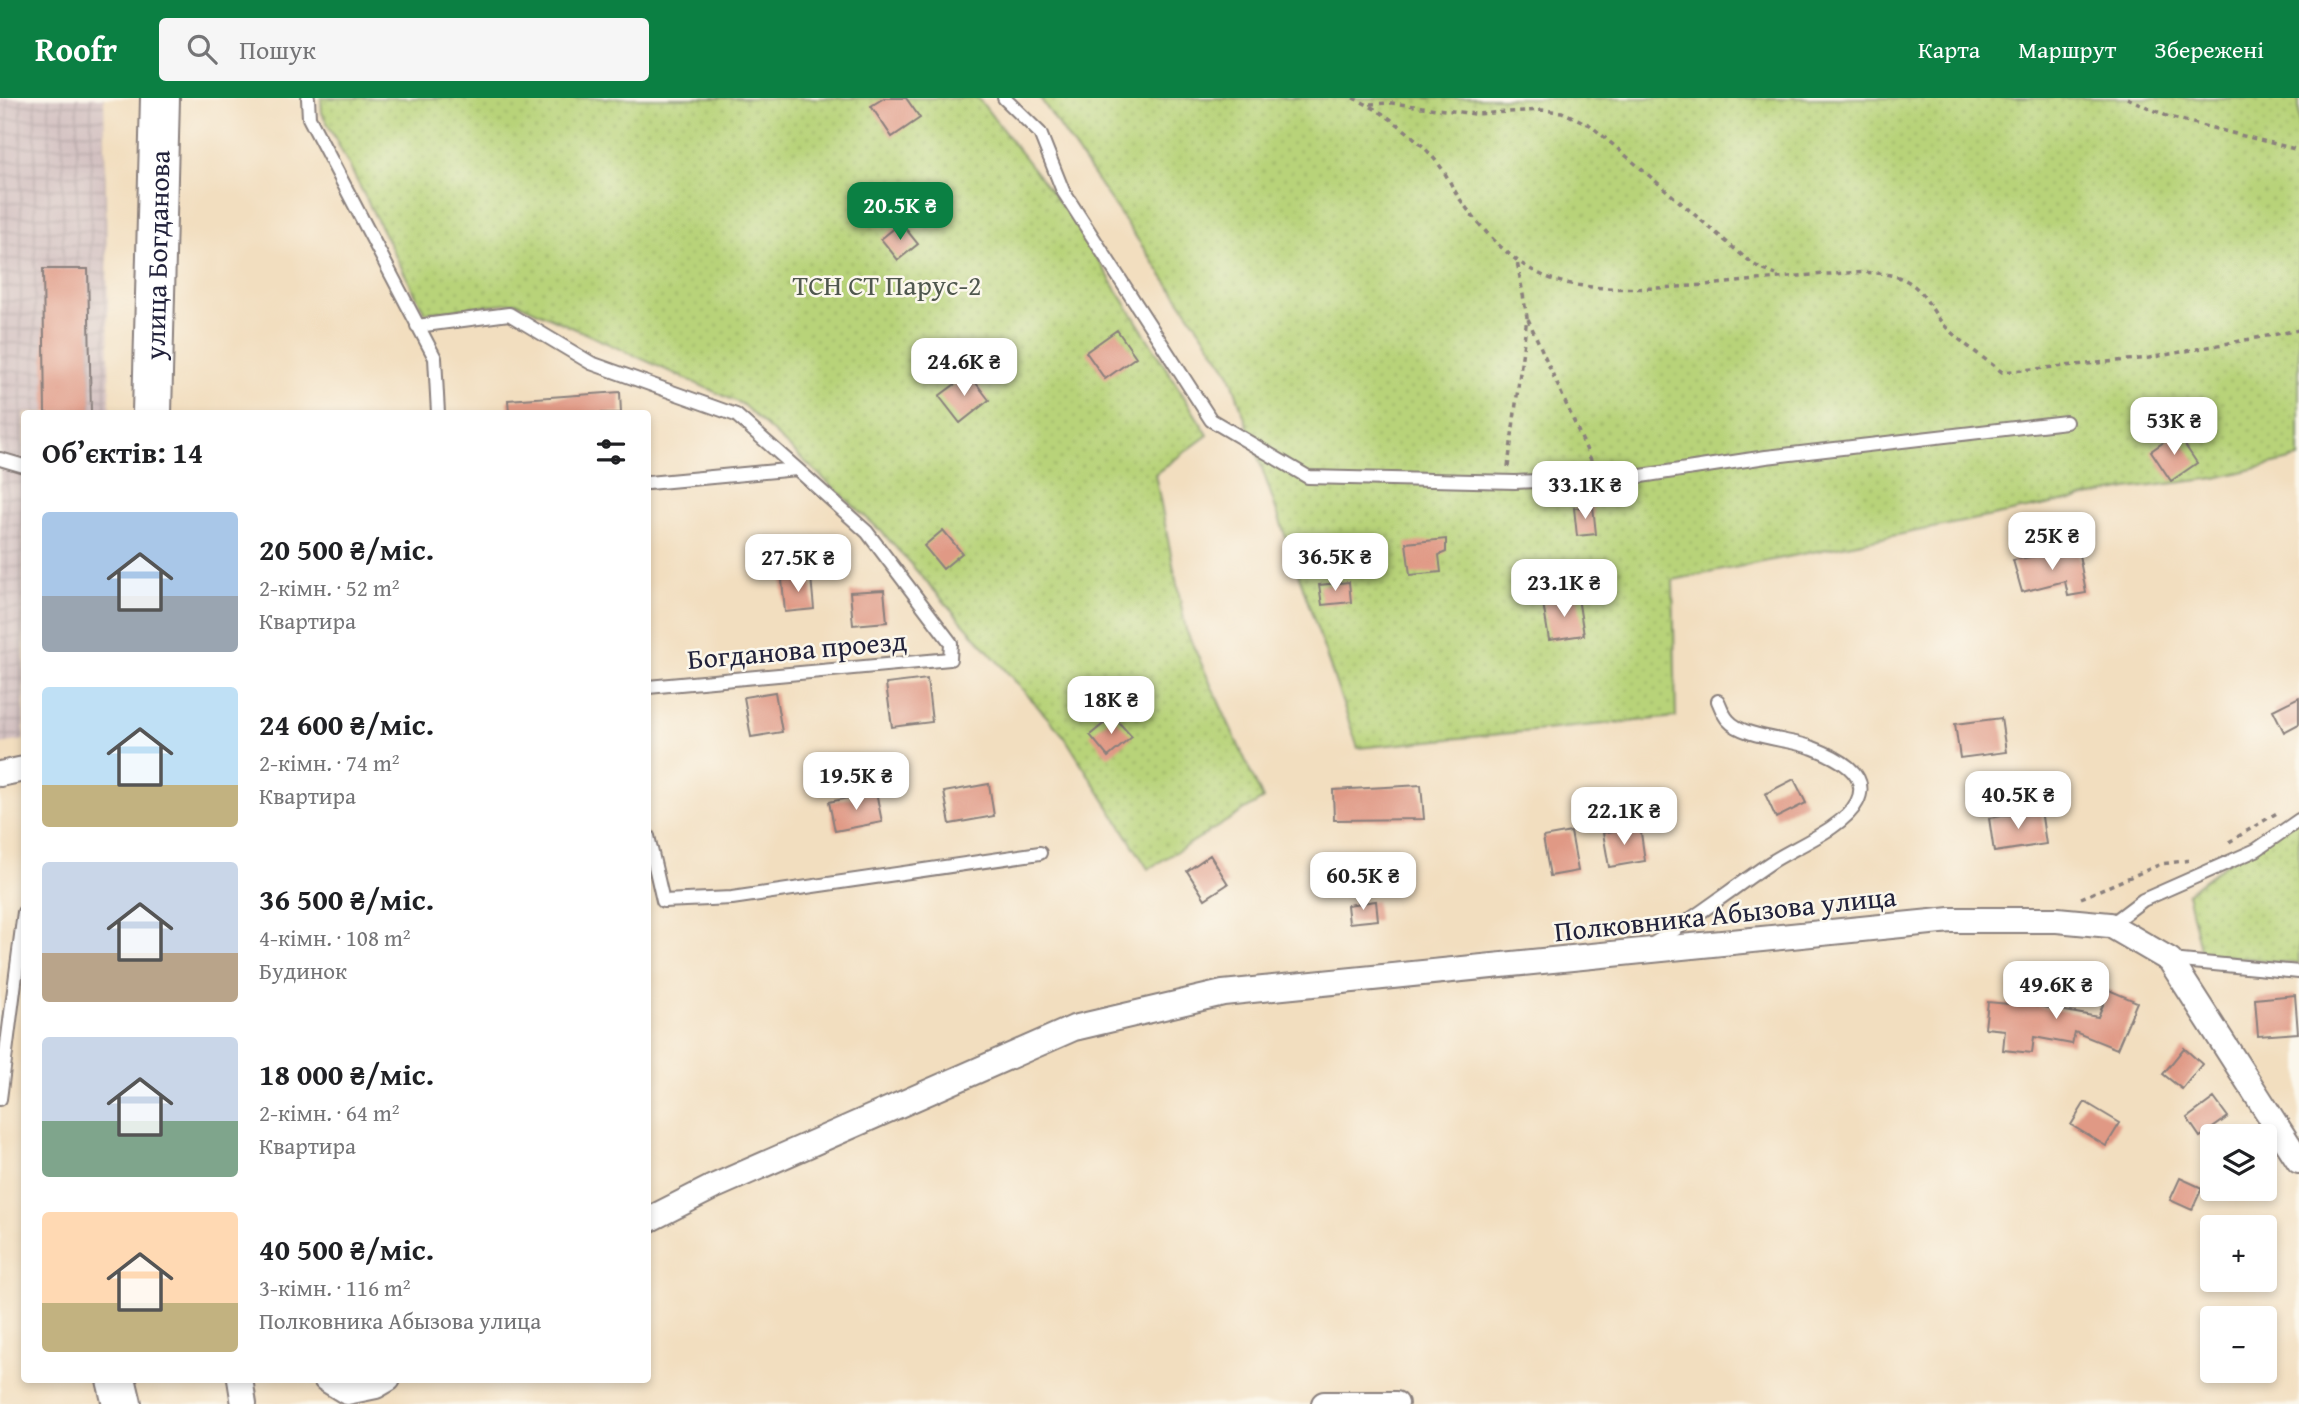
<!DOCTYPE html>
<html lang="uk">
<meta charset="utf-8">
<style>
body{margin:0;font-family:"Gentium Book Plus",serif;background:#f6f6f6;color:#202124;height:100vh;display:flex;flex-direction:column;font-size:26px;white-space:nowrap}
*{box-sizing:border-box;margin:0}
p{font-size:23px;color:#757577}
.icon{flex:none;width:38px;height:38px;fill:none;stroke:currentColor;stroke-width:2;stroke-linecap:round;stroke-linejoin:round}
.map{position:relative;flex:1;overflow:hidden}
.side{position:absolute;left:21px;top:312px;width:630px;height:973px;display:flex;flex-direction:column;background:#fff;border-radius:7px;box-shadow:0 4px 10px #0003}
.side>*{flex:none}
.buttons{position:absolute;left:2200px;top:1026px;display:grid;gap:14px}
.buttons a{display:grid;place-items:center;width:77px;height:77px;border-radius:7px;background:#fff;box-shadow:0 4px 10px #0003;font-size:35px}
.price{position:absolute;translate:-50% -60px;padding:0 16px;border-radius:14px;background:#fff;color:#222;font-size:23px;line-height:46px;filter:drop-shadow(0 2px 4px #0008)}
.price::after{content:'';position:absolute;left:50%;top:42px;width:21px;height:16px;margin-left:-10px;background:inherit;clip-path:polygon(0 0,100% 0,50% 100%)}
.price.current{background:#0b8043;color:#fff}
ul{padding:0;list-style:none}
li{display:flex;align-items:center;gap:21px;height:175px;padding:0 21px}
li span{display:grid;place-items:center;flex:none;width:196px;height:140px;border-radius:7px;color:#555}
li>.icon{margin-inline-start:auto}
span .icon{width:84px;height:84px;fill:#fffc;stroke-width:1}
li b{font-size:30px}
h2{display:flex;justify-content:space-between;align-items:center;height:84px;padding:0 21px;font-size:30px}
header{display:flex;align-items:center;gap:42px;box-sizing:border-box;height:98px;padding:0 35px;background:#0b8043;color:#fff}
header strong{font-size:33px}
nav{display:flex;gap:38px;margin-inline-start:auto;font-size:24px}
.search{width:490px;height:63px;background:#f6f6f6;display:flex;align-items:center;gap:18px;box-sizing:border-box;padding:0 24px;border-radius:7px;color:#757577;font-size:26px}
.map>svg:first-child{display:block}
.industrial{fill:url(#industrial-grid)}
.green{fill:url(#green-dots);stroke:#6d7a5a;stroke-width:2}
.building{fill:#e09985}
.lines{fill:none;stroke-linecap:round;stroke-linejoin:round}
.service-casing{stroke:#8a807d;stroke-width:16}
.minor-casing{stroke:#8a807d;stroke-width:28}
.primary-casing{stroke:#8a807d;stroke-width:42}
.path{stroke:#8a807d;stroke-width:3.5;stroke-dasharray:5 5;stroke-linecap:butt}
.service{stroke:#fff;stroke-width:12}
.minor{stroke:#fff;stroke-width:24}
.primary{stroke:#fff;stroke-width:38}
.labels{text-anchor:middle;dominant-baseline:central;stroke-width:5;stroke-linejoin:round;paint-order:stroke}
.street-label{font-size:28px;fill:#22223b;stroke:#fbf7ec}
.park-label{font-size:28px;fill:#4f574e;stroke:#fbf7ec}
</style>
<header>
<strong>Roofr</strong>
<div class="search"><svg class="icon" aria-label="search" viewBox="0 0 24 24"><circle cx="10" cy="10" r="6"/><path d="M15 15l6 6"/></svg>Пошук</div>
<nav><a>Карта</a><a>Маршрут</a><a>Збережені</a></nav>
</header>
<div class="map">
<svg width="2299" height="1306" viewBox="0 0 2299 1306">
<defs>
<pattern id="industrial-grid" width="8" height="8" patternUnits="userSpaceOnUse" patternTransform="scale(1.75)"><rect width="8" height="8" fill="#d2bfc0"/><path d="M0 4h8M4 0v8" fill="none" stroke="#b4a4a6"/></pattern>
<pattern id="green-dots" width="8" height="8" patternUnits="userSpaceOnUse" patternTransform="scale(1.75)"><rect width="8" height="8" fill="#b8d379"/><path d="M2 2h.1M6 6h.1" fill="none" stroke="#9eb56a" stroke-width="1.8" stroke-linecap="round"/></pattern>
</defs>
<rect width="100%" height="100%" fill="#fbf7ec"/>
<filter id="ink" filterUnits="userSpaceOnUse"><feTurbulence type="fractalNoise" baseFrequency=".0143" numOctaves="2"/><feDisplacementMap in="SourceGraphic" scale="14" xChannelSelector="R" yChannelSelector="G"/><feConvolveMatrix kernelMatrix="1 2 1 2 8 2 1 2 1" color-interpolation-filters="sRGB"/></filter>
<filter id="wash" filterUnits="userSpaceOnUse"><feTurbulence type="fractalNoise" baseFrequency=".00686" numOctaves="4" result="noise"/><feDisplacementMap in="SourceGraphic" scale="28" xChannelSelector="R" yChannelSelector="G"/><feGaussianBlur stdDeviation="1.57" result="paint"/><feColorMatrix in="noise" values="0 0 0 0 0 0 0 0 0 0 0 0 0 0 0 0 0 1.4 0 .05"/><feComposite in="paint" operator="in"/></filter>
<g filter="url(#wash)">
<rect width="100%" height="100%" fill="#f2debf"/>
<!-- industrial -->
<path class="industrial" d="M0,0H104L110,315H24V642L0,646Z"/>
<!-- green -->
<path class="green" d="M321,0H978L1073,122L1208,337L1155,376L1186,532L1263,701L1148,771L1064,638L882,434L742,306L516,204L425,215L322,15Z
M1040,0H2299V360L2216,380L2127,391L1673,482L1676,619L1358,650L1229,274Z
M2299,711V866L2201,855L2187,795Z"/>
<g id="blocks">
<!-- building -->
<path class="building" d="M884,0H906L920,20L892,39L871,8Z
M901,125L918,146L898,162L881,141Z
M43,171H88L91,315H45Z
M1117,232L1136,259L1105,281L1086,254Z
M969,276L989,302L960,325L939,298Z
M620,294L621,315H509L508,302Z
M2177,335L2197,365L2171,383L2151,353Z
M1593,408L1596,436L1577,438L1574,410Z
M943,432L962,455L943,471L924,448Z
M1446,441V454L1439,457L1441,474L1410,477L1406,445Z
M1326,448L1329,469L1295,473L1293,452Z
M2078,451L2086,495L2068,498L2065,483L2022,494L2013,462Z
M811,479L814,511L785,514L782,482Z
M1349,484L1351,504L1322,507L1319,487Z
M884,492L887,524L853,527L850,494Z
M1578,500L1584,537L1549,542L1543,505Z
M927,581L932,624L892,629L886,586Z
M775,594L782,634L751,639L744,599Z
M2299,599V626L2284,634L2273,612Z
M1113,618L1132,639L1108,659L1090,637Z
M2001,620L2006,654L1960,660L1955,626Z
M1794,681L1806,705L1776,720L1765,696Z
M989,686L994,718L950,726L944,694Z
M1421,687L1424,721L1334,722L1333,692Z
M876,694L882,724L835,733L829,704Z
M2041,712L2046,746L1994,754L1989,720Z
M1640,728L1645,763L1609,769L1603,735Z
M1571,734L1578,773L1550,778L1543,739Z
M1210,757L1228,786L1205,801L1187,773Z
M1376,803L1378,822L1349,825L1347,807Z
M2010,889L2039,893L2038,908L2098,919L2109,892L2137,904L2117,951L2075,934L2072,946L2034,939L2032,955L2003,952L2005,932L1985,930L1988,904L2008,906Z
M2295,897L2298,935L2258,938L2255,901Z
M2184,950L2202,966L2182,991L2163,976Z
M2214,1000L2228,1019L2200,1039L2187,1020Z
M2085,1004L2120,1025L2106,1048L2071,1027Z
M2180,1080L2202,1090L2192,1112L2170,1102Z"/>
</g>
</g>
<g filter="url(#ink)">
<use href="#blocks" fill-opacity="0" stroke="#8a807d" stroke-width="2"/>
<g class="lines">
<!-- service casing -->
<g class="service-casing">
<path id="service" d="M308,0L309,20L435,260L438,315
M1004,0L1040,35L1063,93L1211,322L1308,379L1515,384L1641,378L1766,359L2066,324
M417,228L509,216L591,265L736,317L797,371
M0,361L24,368
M648,385L797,371L867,434L951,545L950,561L648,589
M648,738L663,803L732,800L1040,755
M2110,827L2143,802L2256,752L2299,722
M1651,847C1693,822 1730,792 1770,765C1794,749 1844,730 1857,704C1872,675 1834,658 1813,650C1791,641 1743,640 1728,622C1723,617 1721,609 1718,603
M2171,862L2299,874
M0,1001L24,814"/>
</g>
<!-- minor casing -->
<g class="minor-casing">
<path id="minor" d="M0,676L24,671
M648,1122L713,1089L1074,930L1223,895L1951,822H2057L2110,827L2170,862L2299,1063
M240,1281L244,1306
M326,1281L347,1294L376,1288L388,1281
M1324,1306H1396"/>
</g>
<!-- primary casing -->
<g class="primary-casing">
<g id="primary">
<path id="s1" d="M152,315L160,0"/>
<path d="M116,1281L122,1306"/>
</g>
</g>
<!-- path -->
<path class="path" d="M1353,0C1384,13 1416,38 1437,64C1447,76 1453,92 1462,104C1483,133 1511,164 1544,178C1606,206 1757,179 1829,176C1853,175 1885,171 1907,183C1925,193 1931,213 1944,227C1961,245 1983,259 2002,274L2149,260L2299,232
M2127,0L2169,19L2299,52
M1370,6L1392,5L1475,16L1542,12L1562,14L1590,27L1743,158L1759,170L1776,177
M1528,221L1592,364
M1508,369L1527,219L1517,163
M2229,744L2280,713
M2081,800L2161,766L2191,762"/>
<!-- service -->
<use href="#service" class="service"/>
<!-- minor -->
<use href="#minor" class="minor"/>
<!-- primary -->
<use href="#primary" class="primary"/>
</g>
</g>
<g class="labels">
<!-- street labels -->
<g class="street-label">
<text stroke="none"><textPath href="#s1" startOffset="158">улица Богданова</textPath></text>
<text transform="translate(797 551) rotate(-5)">Богданова проезд</text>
<text transform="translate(1725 815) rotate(-6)">Полковника Абызова улица</text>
</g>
<!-- park labels -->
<g class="park-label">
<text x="887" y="186">ТСН СТ Парус-2</text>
</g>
</g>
</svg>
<div class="buttons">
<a><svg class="icon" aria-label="layers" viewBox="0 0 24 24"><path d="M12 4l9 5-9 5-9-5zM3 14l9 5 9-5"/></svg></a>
<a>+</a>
<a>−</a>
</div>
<b class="price current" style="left:900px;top:144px">20.5K ₴</b>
<b class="price" style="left:964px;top:300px">24.6K ₴</b>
<b class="price" style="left:2174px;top:359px">53K ₴</b>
<b class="price" style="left:1585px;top:423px">33.1K ₴</b>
<b class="price" style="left:2052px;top:474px">25K ₴</b>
<b class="price" style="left:1335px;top:495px">36.5K ₴</b>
<b class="price" style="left:798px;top:496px">27.5K ₴</b>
<b class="price" style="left:1564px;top:521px">23.1K ₴</b>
<b class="price" style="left:1111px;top:638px">18K ₴</b>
<b class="price" style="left:856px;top:714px">19.5K ₴</b>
<b class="price" style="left:2018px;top:733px">40.5K ₴</b>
<b class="price" style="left:1624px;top:749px">22.1K ₴</b>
<b class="price" style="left:1363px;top:814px">60.5K ₴</b>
<b class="price" style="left:2056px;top:923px">49.6K ₴</b>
<section class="side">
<h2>Об’єктів: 14<svg class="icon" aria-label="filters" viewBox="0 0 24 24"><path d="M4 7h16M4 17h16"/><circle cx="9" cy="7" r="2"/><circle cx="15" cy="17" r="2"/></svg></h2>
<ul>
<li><span style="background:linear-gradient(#a9c7e8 60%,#9aa5b1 0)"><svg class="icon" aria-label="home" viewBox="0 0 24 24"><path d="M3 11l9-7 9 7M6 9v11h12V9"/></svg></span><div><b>20 500 ₴/міс.</b><p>2-кімн. · 52 m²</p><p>Квартира</p></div></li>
<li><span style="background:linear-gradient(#bfe0f5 70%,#c2b280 0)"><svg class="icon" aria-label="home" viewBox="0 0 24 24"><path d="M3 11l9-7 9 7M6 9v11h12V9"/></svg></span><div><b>24 600 ₴/міс.</b><p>2-кімн. · 74 m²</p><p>Квартира</p></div></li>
<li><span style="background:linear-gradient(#c9d6e8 65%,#b9a48a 0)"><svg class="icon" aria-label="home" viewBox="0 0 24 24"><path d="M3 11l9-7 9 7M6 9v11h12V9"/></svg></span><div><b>36 500 ₴/міс.</b><p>4-кімн. · 108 m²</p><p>Будинок</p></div></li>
<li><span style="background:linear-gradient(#c9d6e8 60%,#7fa58c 0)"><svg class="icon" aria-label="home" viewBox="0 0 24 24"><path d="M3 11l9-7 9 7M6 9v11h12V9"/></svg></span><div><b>18 000 ₴/міс.</b><p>2-кімн. · 64 m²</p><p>Квартира</p></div></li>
<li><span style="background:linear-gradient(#ffd9b3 65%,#c2b280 0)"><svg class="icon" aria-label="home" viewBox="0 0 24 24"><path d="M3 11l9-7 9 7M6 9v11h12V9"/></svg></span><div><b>40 500 ₴/міс.</b><p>3-кімн. · 116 m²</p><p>Полковника Абызова улица</p></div></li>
</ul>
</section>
</div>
